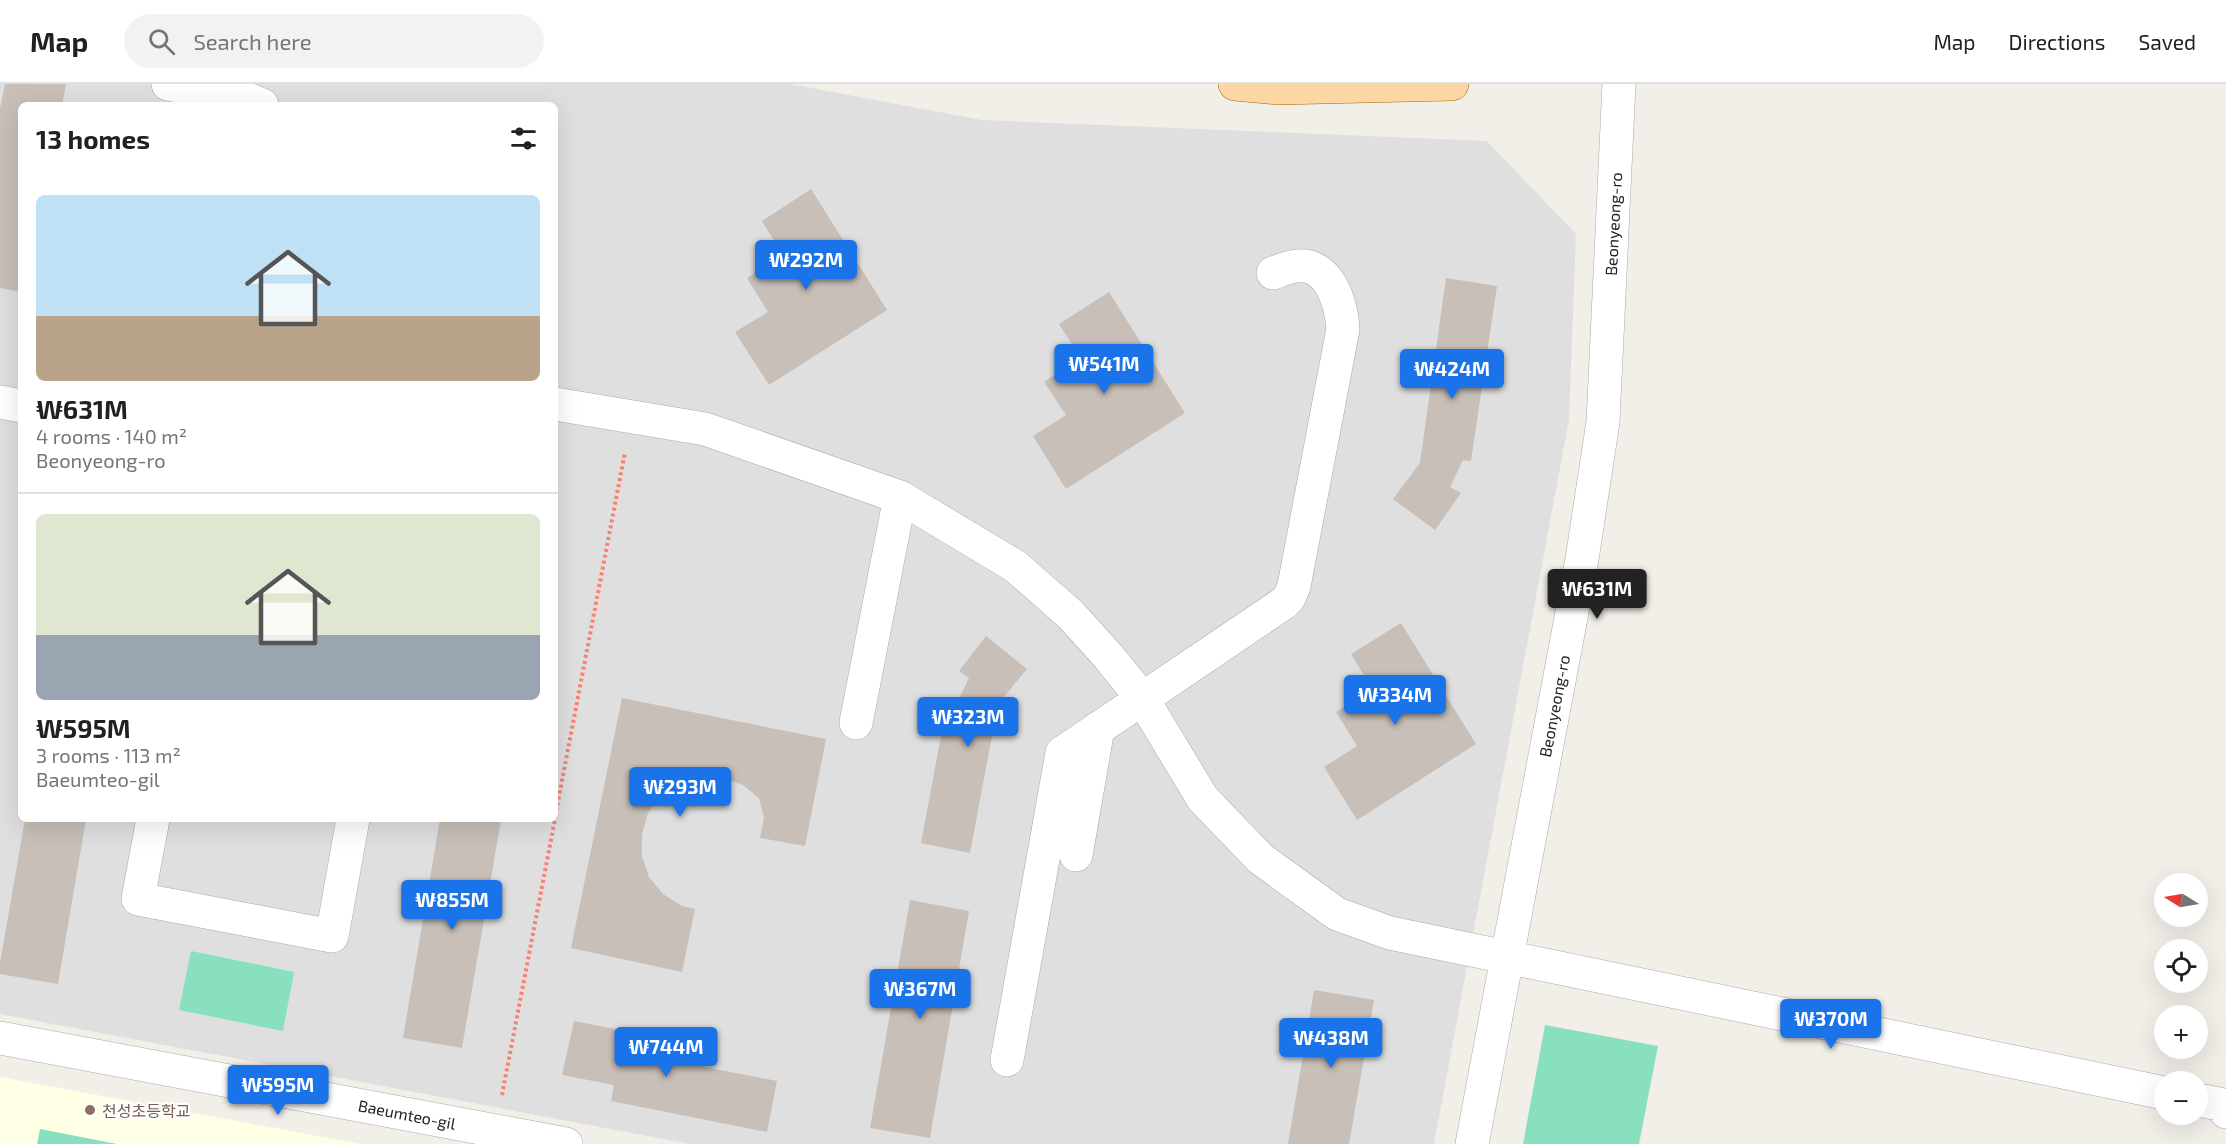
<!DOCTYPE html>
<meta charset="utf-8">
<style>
body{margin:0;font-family:"Exo 2","Noto Sans KR",sans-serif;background:#f2f2f2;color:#202124;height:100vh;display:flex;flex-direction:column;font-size:22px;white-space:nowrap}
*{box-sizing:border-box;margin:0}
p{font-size:20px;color:#757577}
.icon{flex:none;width:33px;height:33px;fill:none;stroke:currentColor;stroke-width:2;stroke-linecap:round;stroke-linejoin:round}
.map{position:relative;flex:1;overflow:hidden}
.sheet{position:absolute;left:18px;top:18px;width:540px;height:720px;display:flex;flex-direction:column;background:#fff;border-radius:9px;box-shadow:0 6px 24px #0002}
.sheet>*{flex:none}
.needle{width:39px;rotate:281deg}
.tools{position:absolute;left:2154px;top:789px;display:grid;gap:12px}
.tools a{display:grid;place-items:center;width:54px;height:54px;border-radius:50%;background:#fff;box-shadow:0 6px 24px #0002;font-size:30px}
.price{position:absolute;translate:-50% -51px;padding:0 14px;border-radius:6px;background:#1a73e8;color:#fff;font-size:20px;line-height:39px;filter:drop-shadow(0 2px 3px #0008)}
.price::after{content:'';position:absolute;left:50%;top:36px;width:18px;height:14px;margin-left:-9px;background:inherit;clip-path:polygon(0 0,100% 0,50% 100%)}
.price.selected{background:#222;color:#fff}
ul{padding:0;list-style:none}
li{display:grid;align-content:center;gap:12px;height:318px;padding:0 18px}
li+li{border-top:2px solid #e0e0e0}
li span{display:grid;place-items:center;height:186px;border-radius:9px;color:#555}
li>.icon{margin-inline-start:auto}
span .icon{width:108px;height:108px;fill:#fffc;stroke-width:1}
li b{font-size:26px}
h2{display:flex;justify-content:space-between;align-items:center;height:72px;padding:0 18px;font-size:26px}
header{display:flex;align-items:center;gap:36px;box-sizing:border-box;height:84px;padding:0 30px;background:#fff;border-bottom:2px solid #e0e0e0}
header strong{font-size:28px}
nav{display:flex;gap:33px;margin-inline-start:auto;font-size:21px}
.search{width:420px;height:54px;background:#f2f2f2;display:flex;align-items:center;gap:15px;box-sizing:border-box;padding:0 21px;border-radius:33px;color:#757577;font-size:22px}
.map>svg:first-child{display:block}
.residential{fill:#e0dfdf;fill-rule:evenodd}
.education{fill:#ffffe5}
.pitch{fill:#88e0be}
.building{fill:#c7bfb8}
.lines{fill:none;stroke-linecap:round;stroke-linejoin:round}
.minor-casing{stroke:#a9a9a9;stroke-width:34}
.major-casing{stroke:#a06b00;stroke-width:34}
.path{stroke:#fa8072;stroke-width:4;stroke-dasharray:3 3;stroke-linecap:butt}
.minor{stroke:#fff;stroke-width:33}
.major{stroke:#fcd6a4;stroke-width:33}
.education-dot{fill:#8d6e63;stroke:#fff;stroke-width:2}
.labels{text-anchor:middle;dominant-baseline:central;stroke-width:4.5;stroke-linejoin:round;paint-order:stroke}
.street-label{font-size:16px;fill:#222;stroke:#fff}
.education-label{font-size:16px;fill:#785e54;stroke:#fff;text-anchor:start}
</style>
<header>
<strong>Map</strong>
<div class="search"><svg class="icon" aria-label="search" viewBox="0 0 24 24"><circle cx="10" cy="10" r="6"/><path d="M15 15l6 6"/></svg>Search here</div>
<nav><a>Map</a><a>Directions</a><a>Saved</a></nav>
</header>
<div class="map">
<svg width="2226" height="1060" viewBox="0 0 2226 1060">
<rect width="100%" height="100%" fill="#f2efe9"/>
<!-- residential -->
<path class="residential" d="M0,0H790L982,36L1487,57L1576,150L1569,336L1434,1060H690L0,930ZM21,21H555V735H21Z"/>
<!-- education -->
<path class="education" d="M0,993L361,1060H0Z"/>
<!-- pitch -->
<path class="pitch" d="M191,867L294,888L283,947L179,926Z
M1545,941L1658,962L1639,1060H1523Z
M40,1045L117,1060H37Z"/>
<!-- building -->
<path class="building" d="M5,0H66L62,21H21V208L0,204V24Z
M811,105L887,226L769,301L735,248L768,228L747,194L783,171L762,137Z
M1446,194L1497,202L1471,377L1463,376L1450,403L1461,409L1435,446L1393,415L1420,379Z
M1109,208L1185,329L1066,405L1033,352L1066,331L1044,298L1081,274L1059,240Z
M1401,539L1476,660L1357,736L1324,683L1357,662L1336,628L1373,606L1351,570Z
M986,552L1027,585L998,620L970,769L921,759L947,620L956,621L969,594L959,587Z
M622,614L826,655L805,762L760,754L764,734L759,714L743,701L722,693L700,692L679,699L661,711L648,729L642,750V772L649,793L663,810L682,822L695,825L682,888L571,864Z
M25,735H86L58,900L0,890V879Z
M440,735L501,736L462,964L403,954Z
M910,816L969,827L930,1054L870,1044Z
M1314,906L1374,916L1349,1060H1288Z
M574,937L682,958L679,978L777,997L767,1048L611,1017L614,1001L562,991Z"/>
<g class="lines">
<!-- minor casing -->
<g class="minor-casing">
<path id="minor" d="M168,0L250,16L262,21
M0,318L21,322
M555,320L705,345L900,413L1015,482L1071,531L1108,572L1142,614L1203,715L1261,775L1337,830L1390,849L2164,1009
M856,639L900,413
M153,735L138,815L332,852L353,735
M1076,771L1098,644
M0,954L566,1060
M1007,976L1062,669L1284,519L1289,514L1294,502L1343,245C1341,217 1328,174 1291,183C1285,184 1279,187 1273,189
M2198,1016L2219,1020L2226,1028
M1472,1060L1582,475L1603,338L1619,0"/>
</g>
<!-- major casing -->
<g class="major-casing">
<path id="major" d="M1235,0L1279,4L1452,0"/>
</g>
<!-- path -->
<path class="path" d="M555,733L625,368
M502,1011L555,735"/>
<!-- minor -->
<use href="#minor" class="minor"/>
<!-- major -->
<use href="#major" class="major"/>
</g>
<!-- markers -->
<circle class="education-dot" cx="90" cy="1026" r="6"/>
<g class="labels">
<!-- street labels -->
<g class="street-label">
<text transform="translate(1613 140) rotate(-87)">Beonyeong-ro</text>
<text transform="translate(1554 622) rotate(-79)">Beonyeong-ro</text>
<text transform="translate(407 1030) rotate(11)">Baeumteo-gil</text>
</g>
<!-- education labels -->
<g class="education-label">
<text x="102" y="1026">천성초등학교</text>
</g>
</g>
</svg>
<div class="tools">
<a><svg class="needle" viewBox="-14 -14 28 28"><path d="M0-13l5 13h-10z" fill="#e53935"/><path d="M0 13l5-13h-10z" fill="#757577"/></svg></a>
<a><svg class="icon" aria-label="locate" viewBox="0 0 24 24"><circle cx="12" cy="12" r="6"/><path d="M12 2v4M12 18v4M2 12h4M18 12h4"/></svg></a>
<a>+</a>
<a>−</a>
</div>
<b class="price" style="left:806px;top:207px">₩292M</b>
<b class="price" style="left:1104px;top:311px">₩541M</b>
<b class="price" style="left:1452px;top:316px">₩424M</b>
<b class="price selected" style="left:1597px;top:536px">₩631M</b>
<b class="price" style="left:1395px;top:642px">₩334M</b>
<b class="price" style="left:968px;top:664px">₩323M</b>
<b class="price" style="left:680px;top:734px">₩293M</b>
<b class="price" style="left:452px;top:847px">₩855M</b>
<b class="price" style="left:920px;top:936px">₩367M</b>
<b class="price" style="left:1831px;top:966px">₩370M</b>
<b class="price" style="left:1331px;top:985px">₩438M</b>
<b class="price" style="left:666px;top:994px">₩744M</b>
<b class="price" style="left:278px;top:1032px">₩595M</b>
<section class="sheet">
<h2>13 homes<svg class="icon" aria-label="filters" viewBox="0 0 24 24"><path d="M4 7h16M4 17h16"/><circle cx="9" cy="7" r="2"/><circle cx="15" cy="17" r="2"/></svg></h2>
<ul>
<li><span style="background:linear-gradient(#bfe0f5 65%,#b9a48a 0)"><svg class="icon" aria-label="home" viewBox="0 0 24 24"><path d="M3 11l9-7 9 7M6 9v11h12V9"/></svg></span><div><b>₩631M</b><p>4 rooms · 140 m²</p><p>Beonyeong-ro</p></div></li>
<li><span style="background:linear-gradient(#dfe7d0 65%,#9aa5b1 0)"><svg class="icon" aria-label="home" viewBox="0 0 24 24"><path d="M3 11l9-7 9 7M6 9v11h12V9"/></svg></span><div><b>₩595M</b><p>3 rooms · 113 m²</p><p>Baeumteo-gil</p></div></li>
</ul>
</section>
</div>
